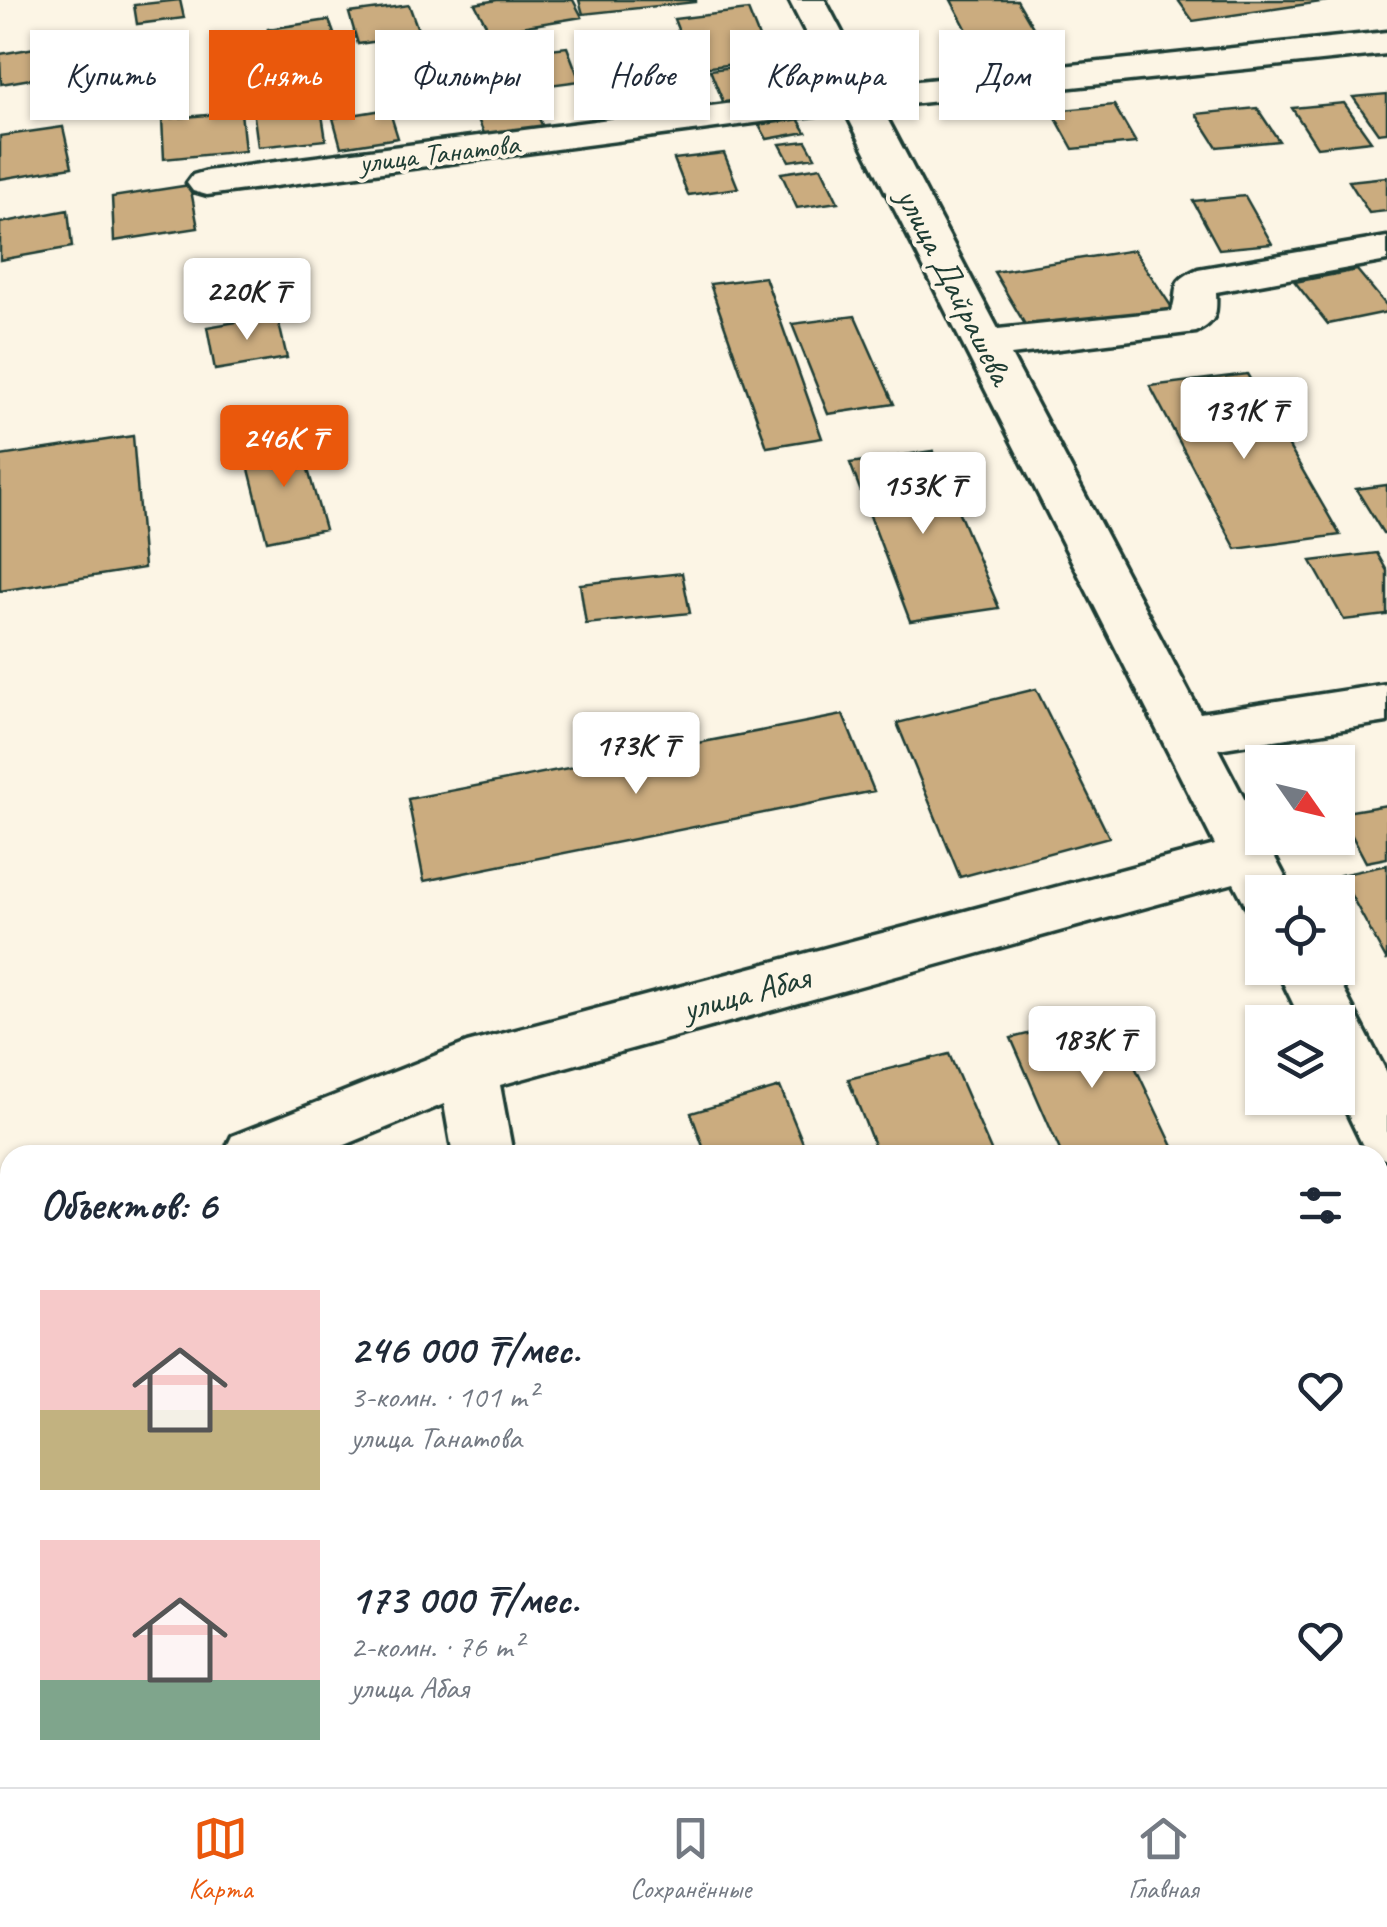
<!DOCTYPE html>
<html lang="ru">
<meta charset="utf-8">
<style>
body{margin:0;font-family:Caveat,sans-serif;background:#f6f6f7;color:#1f2937;height:100vh;display:flex;flex-direction:column;font-size:38px;white-space:nowrap}
*{box-sizing:border-box;margin:0}
p{font-size:32px;color:#747a83}
.icon{flex:none;width:55px;height:55px;fill:none;stroke:currentColor;stroke-width:2;stroke-linecap:round;stroke-linejoin:round}
.map{position:relative;flex:1;overflow:hidden}
.sheet{position:absolute;left:0px;top:1145px;width:1388px;height:642px;display:flex;flex-direction:column;background:#fff;border-radius:30px 30px 0 0;box-shadow:0 2px 8px #0004}
.sheet>*{flex:none}
.top-card{position:absolute;left:30px;top:30px;width:1328px;height:90px;display:flex;gap:20px}
.needle{width:65px;rotate:124deg}
.tools{position:absolute;left:1245px;top:745px;display:grid;gap:20px}
.tools a{display:grid;place-items:center;width:110px;height:110px;border-radius:0px;background:#fff;box-shadow:0 2px 8px #0004;font-size:50px}
.price{position:absolute;translate:-50% -85px;padding:0 22px;border-radius:10px;background:#fff;color:#222;font-size:32px;line-height:65px;filter:drop-shadow(0 2px 5px #0008)}
.price::after{content:'';position:absolute;left:50%;top:60px;width:30px;height:22px;margin-left:-15px;background:inherit;clip-path:polygon(0 0,100% 0,50% 100%)}
.price.active{background:#ea580c;color:#fff}
ul{padding:0;list-style:none}
li{display:flex;align-items:center;gap:30px;height:250px;padding:0 40px}
li span{display:grid;place-items:center;flex:none;width:280px;height:200px;border-radius:0px;color:#555}
li>.icon{margin-inline-start:auto}
span .icon{width:120px;height:120px;fill:#fffc;stroke-width:1}
li b{font-size:42px}
h2{display:flex;justify-content:space-between;align-items:center;height:120px;padding:0 40px;font-size:42px}
.pill{padding:0 35px;border-radius:0px;background:#fff;box-shadow:0 2px 8px #0004;font-size:35px;line-height:90px}
.pill.active{background:#ea580c;color:#fff}
.tabs{display:flex;justify-content:space-around;align-items:center;height:140px;border-top:2px solid #e0e1e3;background:#fff;font-size:28px;color:#747a83}
.tabs a{display:grid;justify-items:center;gap:5px}
.tabs .active{color:#ea580c}
.map>svg:first-child{display:block}
.building{fill:#cbac7f;stroke:#1f3d34;stroke-width:2.5}
.lines{fill:none;stroke-linecap:round;stroke-linejoin:round}
.minor-casing{stroke:#1f3d34;stroke-width:7}
.minor{fill:#fcf5e5;fill-rule:evenodd}
.labels{text-anchor:middle;dominant-baseline:central;stroke-width:8;stroke-linejoin:round;paint-order:stroke}
.far-street-label{font-size:30px;fill:#1f3d34;stroke:#fcf5e5}
.street-label{font-size:35px;fill:#1f3d34;stroke:#fcf5e5}
</style>
<div class="map">
<svg width="1387" height="1787" viewBox="0 0 1387 1787">
<rect width="100%" height="100%" fill="#fcf5e5"/>
<filter id="ink" filterUnits="userSpaceOnUse"><feTurbulence type="fractalNoise" baseFrequency=".01" numOctaves="2"/><feDisplacementMap in="SourceGraphic" scale="20" xChannelSelector="R" yChannelSelector="G"/><feConvolveMatrix kernelMatrix="1 2 1 2 8 2 1 2 1" color-interpolation-filters="sRGB"/></filter>
<g filter="url(#ink)">
<!-- building -->
<path class="building" d="M180,0L184,18L137,24L134,5Z
M497,0H573L582,17L490,32L475,4Z
M579,0H696V2L583,14Z
M951,0H1017L1041,41L976,47Z
M1178,0H1334L1193,21Z
M409,5L420,35L358,44L349,13Z
M748,10L768,60L693,69L674,19Z
M329,20L341,53L278,63L268,29Z
M64,43L72,72L1,84L0,54Z
M567,47L580,81L527,88L515,53Z
M778,61L798,102L727,111L710,70Z
M137,74L141,107L67,117L65,83Z
M525,89L544,129L486,138L469,98Z
M1387,94V132L1378,133L1353,97Z
M320,102L326,140L258,147L253,109Z
M1344,103L1371,141L1317,147L1292,108Z
M1114,105L1136,143L1073,149L1052,111Z
M1257,108L1279,141L1217,147L1196,114Z
M389,109L398,138L341,147L333,118Z
M241,112L245,151L164,159L162,119Z
M794,112L806,132L767,139L756,119Z
M63,127L72,167L0,179V136Z
M806,141L815,157L789,161L780,144Z
M724,153L738,188L688,195L674,159Z
M821,167L838,202L797,208L781,173Z
M1387,177V211L1369,213L1349,181Z
M190,185L198,228L114,241L112,197Z
M1245,196L1272,244L1219,249L1193,201Z
M68,210L72,247L0,260V223Z
M1134,250L1173,309L1030,333L994,272Z
M1357,270L1387,306V312L1328,324L1295,282Z
M765,277L822,438L767,447L710,284Z
M277,315L287,358L215,370L207,327Z
M855,316L894,404L828,414L792,324Z
M1247,374L1340,535L1236,549L1150,386Z
M133,436L144,568L0,591V456Z
M299,438L325,529L267,541L244,449Z
M933,451L999,608L910,621L850,463Z
M1387,485V533H1383L1356,489Z
M1377,553L1387,571V615L1344,620L1311,561Z
M682,573L690,613L586,624L580,584Z
M1036,689L1109,837L960,877L897,723Z
M843,715L874,791L424,881L408,799Z
M1387,805V858L1366,862L1340,813Z
M1387,865V961L1340,875Z
M1110,1014L1177,1155H1062L1011,1038Z
M949,1054L993,1155H878L848,1079Z
M780,1087L808,1155H706L691,1113Z
M10,1385V1440L0,1412V1389Z
M0,1715L10,1756V1778H15L18,1787H0Z
M231,1778H386L363,1787H234Z
M696,1778H809L811,1787H676L675,1784Z"/>
<g class="lines">
<!-- minor casing -->
<g class="minor-casing">
<path id="minor" d="M789,0H825L870,86L1387,32V54L881,107L998,329L1172,311C1180,286 1168,283 1198,269L1387,237V261L1216,292C1217,314 1217,322 1196,332L1011,355L1200,713L1387,684V722L1218,749L1293,892H1262V913L1247,908L1234,883L500,1085L513,1155H453L444,1104L321,1155H223L232,1136L467,1043L1215,845L845,111L207,195L193,191L187,183L193,175L207,171L835,90Z
M1276,968H1332L1387,1073V1160L1366,1152L1338,1094V1022H1302Z
M10,1224V1282L0,1286V1228Z
M566,1778H640L642,1787H568Z"/>
</g>
<!-- minor -->
<use href="#minor" class="minor"/>
</g>
</g>
<g class="labels">
<!-- far-street labels -->
<g class="far-street-label">
<text transform="translate(439 153) rotate(-7)">улица Танатова</text>
</g>
<!-- street labels -->
<g class="street-label">
<text transform="translate(955 286) rotate(63)">улица Дайрашева</text>
<text transform="translate(746 993) rotate(-15)">улица Абая</text>
</g>
</g>
</svg>
<div class="tools">
<a><svg class="needle" viewBox="-14 -14 28 28"><path d="M0-13l5 13h-10z" fill="#e53935"/><path d="M0 13l5-13h-10z" fill="#747a83"/></svg></a>
<a><svg class="icon" aria-label="locate" viewBox="0 0 24 24"><circle cx="12" cy="12" r="6"/><path d="M12 2v4M12 18v4M2 12h4M18 12h4"/></svg></a>
<a><svg class="icon" aria-label="layers" viewBox="0 0 24 24"><path d="M12 4l9 5-9 5-9-5zM3 14l9 5 9-5"/></svg></a>
</div>
<b class="price" style="left:247px;top:343px">220K ₸</b>
<b class="price" style="left:1244px;top:462px">131K ₸</b>
<b class="price active" style="left:284px;top:490px">246K ₸</b>
<b class="price" style="left:923px;top:537px">153K ₸</b>
<b class="price" style="left:636px;top:797px">173K ₸</b>
<b class="price" style="left:1092px;top:1091px">183K ₸</b>
<div class="top-card">
<a class="pill">Купить</a>
<a class="pill active">Снять</a>
<a class="pill">Фильтры</a>
<a class="pill">Новое</a>
<a class="pill">Квартира</a>
<a class="pill">Дом</a>
</div>
<section class="sheet">
<h2>Объектов: 6<svg class="icon" aria-label="filters" viewBox="0 0 24 24"><path d="M4 7h16M4 17h16"/><circle cx="9" cy="7" r="2"/><circle cx="15" cy="17" r="2"/></svg></h2>
<ul>
<li><span style="background:linear-gradient(#f6c9c9 60%,#c2b280 0)"><svg class="icon" aria-label="home" viewBox="0 0 24 24"><path d="M3 11l9-7 9 7M6 9v11h12V9"/></svg></span><div><b>246 000 ₸/мес.</b><p>3-комн. · 101 m²</p><p>улица Танатова</p></div><svg class="icon" aria-label="heart" viewBox="0 0 24 24"><path d="M12 20l-8-8c-3-5 5-10 8-4 3-6 11-1 8 4z"/></svg></li>
<li><span style="background:linear-gradient(#f6c9c9 70%,#7fa58c 0)"><svg class="icon" aria-label="home" viewBox="0 0 24 24"><path d="M3 11l9-7 9 7M6 9v11h12V9"/></svg></span><div><b>173 000 ₸/мес.</b><p>2-комн. · 76 m²</p><p>улица Абая</p></div><svg class="icon" aria-label="heart" viewBox="0 0 24 24"><path d="M12 20l-8-8c-3-5 5-10 8-4 3-6 11-1 8 4z"/></svg></li>
</ul>
</section>
</div>
<nav class="tabs">
<a class="active"><svg class="icon" aria-label="map" viewBox="0 0 24 24"><path d="M3 6l6-2 6 2 6-2v14l-6 2-6-2-6 2zM9 4v14M15 6v14"/></svg>Карта</a>
<a><svg class="icon" aria-label="saved" viewBox="0 0 24 24"><path d="M7 4h10v16l-5-4-5 4z"/></svg>Сохранённые</a>
<a><svg class="icon" aria-label="home" viewBox="0 0 24 24"><path d="M3 11l9-7 9 7M6 9v11h12V9"/></svg>Главная</a>
</nav>
